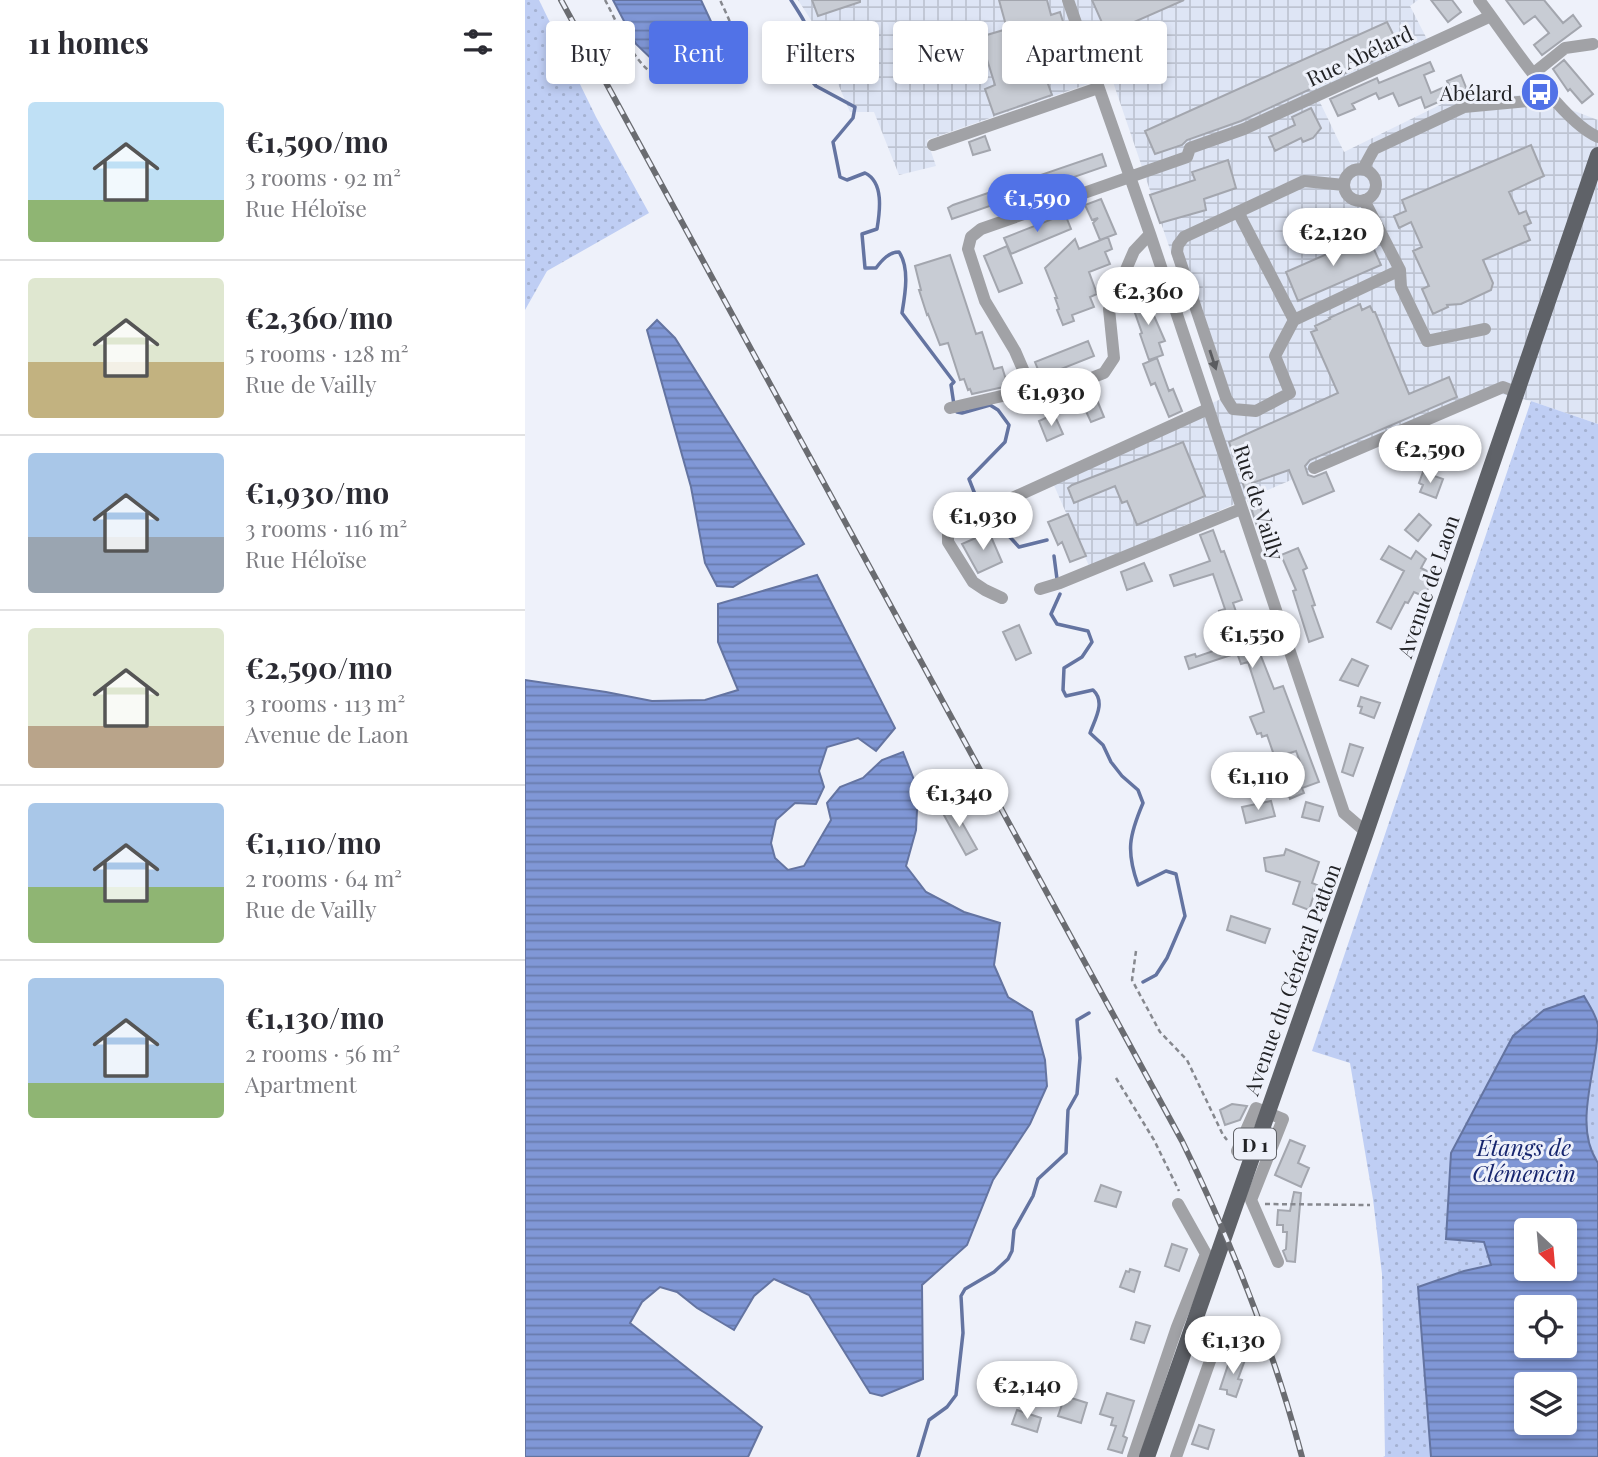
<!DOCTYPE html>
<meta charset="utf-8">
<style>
body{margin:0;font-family:"Playfair Display",serif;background:#f7f7f7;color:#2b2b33;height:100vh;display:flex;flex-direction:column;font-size:26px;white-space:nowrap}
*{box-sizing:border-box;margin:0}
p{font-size:23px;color:#7c7c81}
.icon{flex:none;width:38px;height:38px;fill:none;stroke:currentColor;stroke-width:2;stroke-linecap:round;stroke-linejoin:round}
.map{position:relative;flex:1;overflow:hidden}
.panel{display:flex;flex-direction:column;background:#fff;width:525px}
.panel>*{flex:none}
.top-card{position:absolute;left:21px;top:21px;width:665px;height:63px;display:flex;gap:14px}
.needle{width:46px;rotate:154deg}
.tools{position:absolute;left:989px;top:1218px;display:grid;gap:14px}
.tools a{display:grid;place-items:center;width:63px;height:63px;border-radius:7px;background:#fff;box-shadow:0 4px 10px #0003;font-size:35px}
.price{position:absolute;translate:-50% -60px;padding:0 16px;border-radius:24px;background:#fff;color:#222;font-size:23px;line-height:46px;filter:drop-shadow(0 2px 4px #0008)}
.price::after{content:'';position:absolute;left:50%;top:42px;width:21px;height:16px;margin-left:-10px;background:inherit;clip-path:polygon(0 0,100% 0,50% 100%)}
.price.selected{background:#5172e7;color:#fff}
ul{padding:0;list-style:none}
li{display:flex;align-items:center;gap:21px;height:175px;padding:0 28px}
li+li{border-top:2px solid #e1e1e2}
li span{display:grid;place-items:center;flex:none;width:196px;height:140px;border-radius:7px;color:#555}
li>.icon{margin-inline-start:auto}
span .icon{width:84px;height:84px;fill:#fffc;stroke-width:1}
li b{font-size:30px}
h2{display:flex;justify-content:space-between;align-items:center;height:84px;padding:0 28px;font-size:30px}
.chip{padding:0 24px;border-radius:7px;background:#fff;box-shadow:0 4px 10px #0003;font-size:24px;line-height:63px}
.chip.selected{background:#5172e7;color:#fff}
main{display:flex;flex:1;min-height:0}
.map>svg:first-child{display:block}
.industrial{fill:url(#industrial-grid)}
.grass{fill:url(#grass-dots);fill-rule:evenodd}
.water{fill:url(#water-rules);stroke:#6474a1;stroke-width:2;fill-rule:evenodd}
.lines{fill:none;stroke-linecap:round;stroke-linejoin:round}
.stream{stroke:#6474a1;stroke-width:3.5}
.building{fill:#c8ccd4;stroke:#a3a6ae;stroke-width:2}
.path{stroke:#86888e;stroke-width:2.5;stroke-dasharray:5 3.5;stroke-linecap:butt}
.minor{stroke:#a1a2a6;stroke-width:12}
.major{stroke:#5f6268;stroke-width:16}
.rail-casing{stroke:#6a6c71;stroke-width:6}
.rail{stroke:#eef1fa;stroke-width:3.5;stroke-dasharray:10;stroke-linecap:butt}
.oneway{fill:#5b5c60}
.labels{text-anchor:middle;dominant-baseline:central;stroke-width:6;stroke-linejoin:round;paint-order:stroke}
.shield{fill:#eef1fa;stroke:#5f6166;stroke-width:2}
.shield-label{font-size:19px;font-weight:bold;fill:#222326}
.street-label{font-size:21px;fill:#222326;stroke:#eef1fa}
.poi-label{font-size:21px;fill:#222326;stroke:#eef1fa;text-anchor:end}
.water-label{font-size:23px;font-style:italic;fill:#16256e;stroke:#eef1fa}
</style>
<main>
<section class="panel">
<h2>11 homes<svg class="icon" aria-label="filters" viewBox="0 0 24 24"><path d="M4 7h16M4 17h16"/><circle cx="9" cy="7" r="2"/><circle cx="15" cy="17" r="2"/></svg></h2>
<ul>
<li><span style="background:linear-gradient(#bfe0f5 70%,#8fb573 0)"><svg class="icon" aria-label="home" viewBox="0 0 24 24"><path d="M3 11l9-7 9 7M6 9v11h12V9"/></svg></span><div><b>€1,590/mo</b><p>3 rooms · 92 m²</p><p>Rue Héloïse</p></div></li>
<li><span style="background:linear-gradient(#dfe7d0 60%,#c2b280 0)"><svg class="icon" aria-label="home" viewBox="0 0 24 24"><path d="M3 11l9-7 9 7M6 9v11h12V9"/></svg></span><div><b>€2,360/mo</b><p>5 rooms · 128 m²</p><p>Rue de Vailly</p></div></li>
<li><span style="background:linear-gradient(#a9c7e8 60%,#9aa5b1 0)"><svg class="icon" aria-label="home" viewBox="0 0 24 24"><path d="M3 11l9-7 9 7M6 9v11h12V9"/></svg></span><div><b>€1,930/mo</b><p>3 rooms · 116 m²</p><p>Rue Héloïse</p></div></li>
<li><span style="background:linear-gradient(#dfe7d0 70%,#b9a48a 0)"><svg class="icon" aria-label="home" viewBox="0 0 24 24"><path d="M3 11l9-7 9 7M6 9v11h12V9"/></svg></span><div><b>€2,590/mo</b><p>3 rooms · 113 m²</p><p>Avenue de Laon</p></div></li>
<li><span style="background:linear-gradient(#a9c7e8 60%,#8fb573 0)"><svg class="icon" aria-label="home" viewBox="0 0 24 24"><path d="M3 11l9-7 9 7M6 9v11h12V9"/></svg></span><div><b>€1,110/mo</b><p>2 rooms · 64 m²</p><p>Rue de Vailly</p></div></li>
<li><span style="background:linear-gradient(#a9c7e8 75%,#8fb573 0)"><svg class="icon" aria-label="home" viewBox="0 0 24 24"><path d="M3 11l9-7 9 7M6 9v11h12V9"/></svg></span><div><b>€1,130/mo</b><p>2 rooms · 56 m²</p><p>Apartment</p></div></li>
</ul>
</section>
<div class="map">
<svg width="1073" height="1457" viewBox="0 0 1073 1457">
<defs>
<pattern id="industrial-grid" width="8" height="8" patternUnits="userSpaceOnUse" patternTransform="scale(1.75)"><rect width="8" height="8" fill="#dee5f5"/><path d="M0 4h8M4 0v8" fill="none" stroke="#bec4d2"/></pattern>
<pattern id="grass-dots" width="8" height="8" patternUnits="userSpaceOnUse" patternTransform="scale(1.75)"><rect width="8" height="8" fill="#bfcef4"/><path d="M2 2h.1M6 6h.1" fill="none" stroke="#a4b1d1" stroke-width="1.8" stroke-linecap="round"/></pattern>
<pattern id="water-rules" width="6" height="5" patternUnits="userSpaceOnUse" patternTransform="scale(1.75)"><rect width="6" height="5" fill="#8097d6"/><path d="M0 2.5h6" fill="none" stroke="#687bad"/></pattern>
</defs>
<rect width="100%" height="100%" fill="#eef1fa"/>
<!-- industrial -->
<path class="industrial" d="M273,0H893L885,6L903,41L791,94L819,152L931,97L1007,95L1073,120V424L1006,401L971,393L564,566L525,476L696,399L586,76L402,140L411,166L374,175L349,112H325L286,20Z"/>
<!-- grass -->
<path class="grass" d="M0,0H14L71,117L124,213L22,271L0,310Z
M1006,401L1073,424V1457H858L860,1456L857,1274L848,1199L825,1063L787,1051ZM1001,1230H1040V1269H1001ZM1001,1307H1040V1346H1001ZM1001,1384H1040V1423H1001Z"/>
<!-- water -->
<path class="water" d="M88,0H176L198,47L193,60L183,65L138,70L111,44Z
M132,320L150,338L279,544L208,587L192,586L180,563L166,487L122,330Z
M292,575L370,728L351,751L333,738L302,747L294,771L299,787L291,804L270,803L251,820L246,843L250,858L263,870L279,866L306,820L302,803L315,787L338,778L357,760L378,752L393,790L391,830L381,866L401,892L439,912L475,923L469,965L483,997L507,1012L520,1060L522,1086L505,1124L468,1180L442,1245L397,1285L398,1379L357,1396L345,1393L284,1295L249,1279L229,1296L209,1330L172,1308L152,1292L135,1287L117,1302L105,1323L237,1427L223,1457H0V680L81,692L127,701L180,700L213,690L193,642V604Z
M1059,996C1064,1005 1071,1015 1073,1025C1073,1069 1047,1125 1073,1163V1457H906L893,1287L939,1271L966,1265L959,1242L921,1239L926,1153L988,1036L1019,1010ZM1040,1230V1269H1001V1230ZM1040,1307V1346H1001V1307ZM1040,1384V1423H1001V1384Z"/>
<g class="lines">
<!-- stream -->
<path class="stream" d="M266,0C286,31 287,31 274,66L291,86L330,107L328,118L308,142L315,177L322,180L340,173C359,182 355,211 352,229L337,234L340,268H351C357,260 364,252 374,252C385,268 380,295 377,313L429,382L426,385L429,405
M432,412L437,413L465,405L473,410L484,425L480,442L444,479L453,502
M457,514L472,523L494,547L522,540
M529,556L532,579
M535,594L526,614L532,624L563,631L567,642L557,657L539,668L538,690L541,696L568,690C581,702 570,719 565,733L578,745L586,762L597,776L613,790L618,803C604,836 601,851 613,885L641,871L651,874L660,916L642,958L631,975L618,982
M393,1457L404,1420L422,1407L431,1395L438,1333L436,1296L440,1289L469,1272L483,1259L487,1251L489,1230L508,1196L513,1179L541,1153L543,1110L552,1094L555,1058L552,1020L564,1013"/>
</g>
<!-- building -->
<path class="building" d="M287,0H335V2L293,16Z
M474,0H522L526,15L535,12L545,44L512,54L527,95L469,115L460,89L470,85L455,37L482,29Z
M567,0H659L582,34Z
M906,0H927L936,12L923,22Z
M981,0H1019L1038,23L1048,15L1056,26L1017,55L1009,45L1024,33L1010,16L999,24Z
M862,22L875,48L716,121L662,140L657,145L630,154L620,131Z
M1039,60L1068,94L1057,103L1045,89L1043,91L1028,69Z
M905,62L909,71L899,75L906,93L924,85L922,81L936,75L944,95H929L900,108L896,97L874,106L868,93L854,99L851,93L827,104L830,109L813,116L805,99L852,78L854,83Z
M786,108L796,128L788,138L778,142L776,138L750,151L744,137L770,125L767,117Z
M460,136L465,150L448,155L444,142Z
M1006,145L1019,176L984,192L994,214L1001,211L1006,223L999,226L1005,240L958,260L968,283L966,290L936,304L922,305L923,307L908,314L897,289L904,286L888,251L897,247L886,222L874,228L869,216L881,211L877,200Z
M577,154L581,166L427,219L423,208L428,205Z
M703,160L711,188L679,199L681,210L635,223L625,195L670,180L667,172Z
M576,199L591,234L575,240L568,223L573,218L567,220L560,205Z
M540,214L546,229L486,254L479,238Z
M843,236L856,265L773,301L761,272Z
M583,237L587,249L580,252L585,264L564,272L572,294L565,297L569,307L547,315L549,321L538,325L532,310L534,309L530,298H532L520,268L550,239L554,249Z
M482,246L497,283L474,292L459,256Z
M425,255L451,334L457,332L469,369L477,367L483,386L447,394L445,389L443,390L439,379L435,380L423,343L415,345L403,314L402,315L394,290H396L390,266Z
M619,293L640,341L634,343L638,355L624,360L615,334L617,333L605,299Z
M835,304L837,310L845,306L848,312H850L884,394L924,377L932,397L785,460L780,466L783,475L789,477L801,472L809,491L778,504L764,470L727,483L751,552L742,556L704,442L813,393L786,332L792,330L790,326L805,319L804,318Z
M563,341L569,356L516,377L510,362Z
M632,358L644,391L648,389L657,411L644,417L630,383L626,385L618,364Z
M572,400L579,417L566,422L558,405Z
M529,414L538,434L522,441L514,421Z
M918,428L935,434L928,452L911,446Z
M658,442L680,496L612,525L602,501L597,503L590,486L549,503L543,488L547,485Z
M898,472L918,479L911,498L895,492L898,485L894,483Z
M543,514L561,556L545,562L537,542L533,545L523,522Z
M894,514L906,525L893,541L880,530Z
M688,530L696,552L699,551L717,600L708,603L724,649L732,646L749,689L758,686L794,782L777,788L779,793L765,799L762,790L756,792L752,779L778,770L771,751L750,758L742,735L737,737L736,733L732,734L725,717L739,712L723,662L716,664L712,653L664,669L660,657L670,654L671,657L706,645L694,611L700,609L688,574L649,586L645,575L685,561L675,535Z
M464,532L477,562L453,573L437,544Z
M864,546L886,559L891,551L901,559L896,568L908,574L900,597L889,592L883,603L880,602L866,629L852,622L879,571L856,559Z
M773,548L782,568L778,570L790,605L787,606L798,637L784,642L768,591L771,590L756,555Z
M619,563L627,581L602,590L596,572Z
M494,625L506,653L491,660L478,632Z
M827,659L843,666L833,686L815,680Z
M836,697L855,703L849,718L835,713L837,707L833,706Z
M825,744L838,748L828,776L817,772Z
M746,801L750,816L721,823L717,807Z
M781,802L798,807L794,821L777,817Z
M426,803L452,849L441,855L415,808Z
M761,849L794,862L787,883L792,885L784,910L768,904L775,882L741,871L739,858L759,855Z
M706,916L745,929L740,943L702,930Z
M707,1104L722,1106L715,1120L700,1125L695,1110Z
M765,1140L780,1146L773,1163L784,1168L776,1187L750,1175Z
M576,1185L596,1192L591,1207L570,1201Z
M769,1192L776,1193L770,1262L762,1261L758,1251L761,1249L762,1232H758V1225H752L753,1210L765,1211Z
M647,1244L662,1249L654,1271L640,1266Z
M605,1269L615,1272L609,1292L595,1287L601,1271L604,1272Z
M611,1322L625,1326L619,1343L606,1339Z
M706,1356L720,1360L713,1379L717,1380L711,1397L702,1394V1390L695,1389Z
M582,1393L609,1401L598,1436L602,1438L597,1453L583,1449L591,1426L586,1425L588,1418L575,1414Z
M540,1396L562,1403L556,1423L533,1416Z
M492,1410L516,1418L512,1432L487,1424Z
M674,1425L689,1430L683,1449L667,1444Z"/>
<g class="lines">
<!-- path -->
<path class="path" d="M80,0C92,22 104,53 123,70C132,77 143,79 154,80C180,83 214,67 209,36C207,24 200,11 195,0
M611,951L607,980L635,1032L662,1060L698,1135L702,1140
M591,1078L629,1140L654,1191
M740,1204L845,1205"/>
<!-- minor -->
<path class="minor" d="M543,0L625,234L819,813L841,832
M954,0C981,35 1035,121 1073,137
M1009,73L1040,48L1068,44
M408,145L573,88
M838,169L849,149L939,107L1014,100L1024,94
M819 185a16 16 0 1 1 32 0a16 16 0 1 1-32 0Z
M819,185L779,181L713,212L769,320L875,270L839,200
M713,212L659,237L653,245L652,252L701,398L708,409L731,411L765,393L750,356L769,320
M625,234L609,251L584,309L589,358L579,373L518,397L509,395L490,351L460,301L443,249L446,237L456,229L662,157L665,148L719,129L966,16
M875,270L876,287L902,341L960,329
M425,408L507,389
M789,468L978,387L991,392
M515,589L535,583L716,509
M477,598L460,590L448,582L423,542V530L428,525L683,409
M712,1151L731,1108L758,1119L726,1200L753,1262
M608,1457L652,1327L681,1254L653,1204
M651,1457L691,1344"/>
<!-- major -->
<path class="major" d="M622,1457L841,832L1073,155"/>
<!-- rail casing -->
<g class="rail-casing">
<path id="rail" d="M36,0L657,1141C707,1243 748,1347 777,1457"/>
</g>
<!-- rail -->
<use href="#rail" class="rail"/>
</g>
<!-- one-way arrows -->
<defs><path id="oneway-solid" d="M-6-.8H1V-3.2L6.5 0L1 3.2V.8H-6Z" transform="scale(1.75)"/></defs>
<use class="oneway" href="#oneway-solid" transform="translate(688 360) rotate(72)"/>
<!-- icons -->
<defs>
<g id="bus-disc" transform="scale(2.0125)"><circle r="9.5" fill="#5172e7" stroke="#eef1fa"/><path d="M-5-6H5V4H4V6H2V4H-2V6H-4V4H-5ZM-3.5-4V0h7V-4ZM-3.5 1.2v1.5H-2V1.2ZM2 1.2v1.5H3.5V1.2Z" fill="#fff"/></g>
</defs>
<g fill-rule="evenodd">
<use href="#bus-disc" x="1015" y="92"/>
</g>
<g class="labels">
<!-- shield labels -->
<rect class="shield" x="709" y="1128.5" width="42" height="31" rx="5"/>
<g class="shield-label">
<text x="730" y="1144">D 1</text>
</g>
<!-- street labels -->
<g class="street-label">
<text transform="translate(834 55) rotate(-25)">Rue Abélard</text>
<text transform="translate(735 502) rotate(72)">Rue de Vailly</text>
<text transform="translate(902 586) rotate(-71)">Avenue de Laon</text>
<text transform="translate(766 979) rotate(-70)">Avenue du Général Patton</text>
</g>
<!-- poi labels -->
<g class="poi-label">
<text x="988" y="92">Abélard</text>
</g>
<!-- water labels -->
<g class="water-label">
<text x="999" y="1146">Étangs de<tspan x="999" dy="26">Clémencin</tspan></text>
</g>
</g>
</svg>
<div class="tools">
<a><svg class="needle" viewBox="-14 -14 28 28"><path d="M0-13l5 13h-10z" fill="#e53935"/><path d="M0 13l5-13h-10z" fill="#7c7c81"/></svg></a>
<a><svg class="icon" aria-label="locate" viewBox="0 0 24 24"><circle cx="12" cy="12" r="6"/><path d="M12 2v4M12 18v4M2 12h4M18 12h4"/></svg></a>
<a><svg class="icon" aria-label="layers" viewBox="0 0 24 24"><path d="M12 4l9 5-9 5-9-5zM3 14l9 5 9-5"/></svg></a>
</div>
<b class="price selected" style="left:512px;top:234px">€1,590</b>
<b class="price" style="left:808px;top:268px">€2,120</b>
<b class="price" style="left:623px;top:327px">€2,360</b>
<b class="price" style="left:526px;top:428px">€1,930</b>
<b class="price" style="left:905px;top:485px">€2,590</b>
<b class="price" style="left:458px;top:552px">€1,930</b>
<b class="price" style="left:727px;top:670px">€1,550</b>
<b class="price" style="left:733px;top:812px">€1,110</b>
<b class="price" style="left:434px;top:829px">€1,340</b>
<b class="price" style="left:708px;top:1376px">€1,130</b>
<b class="price" style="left:502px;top:1421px">€2,140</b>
<div class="top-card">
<a class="chip">Buy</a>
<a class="chip selected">Rent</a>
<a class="chip">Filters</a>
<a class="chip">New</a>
<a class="chip">Apartment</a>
</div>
</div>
</main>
